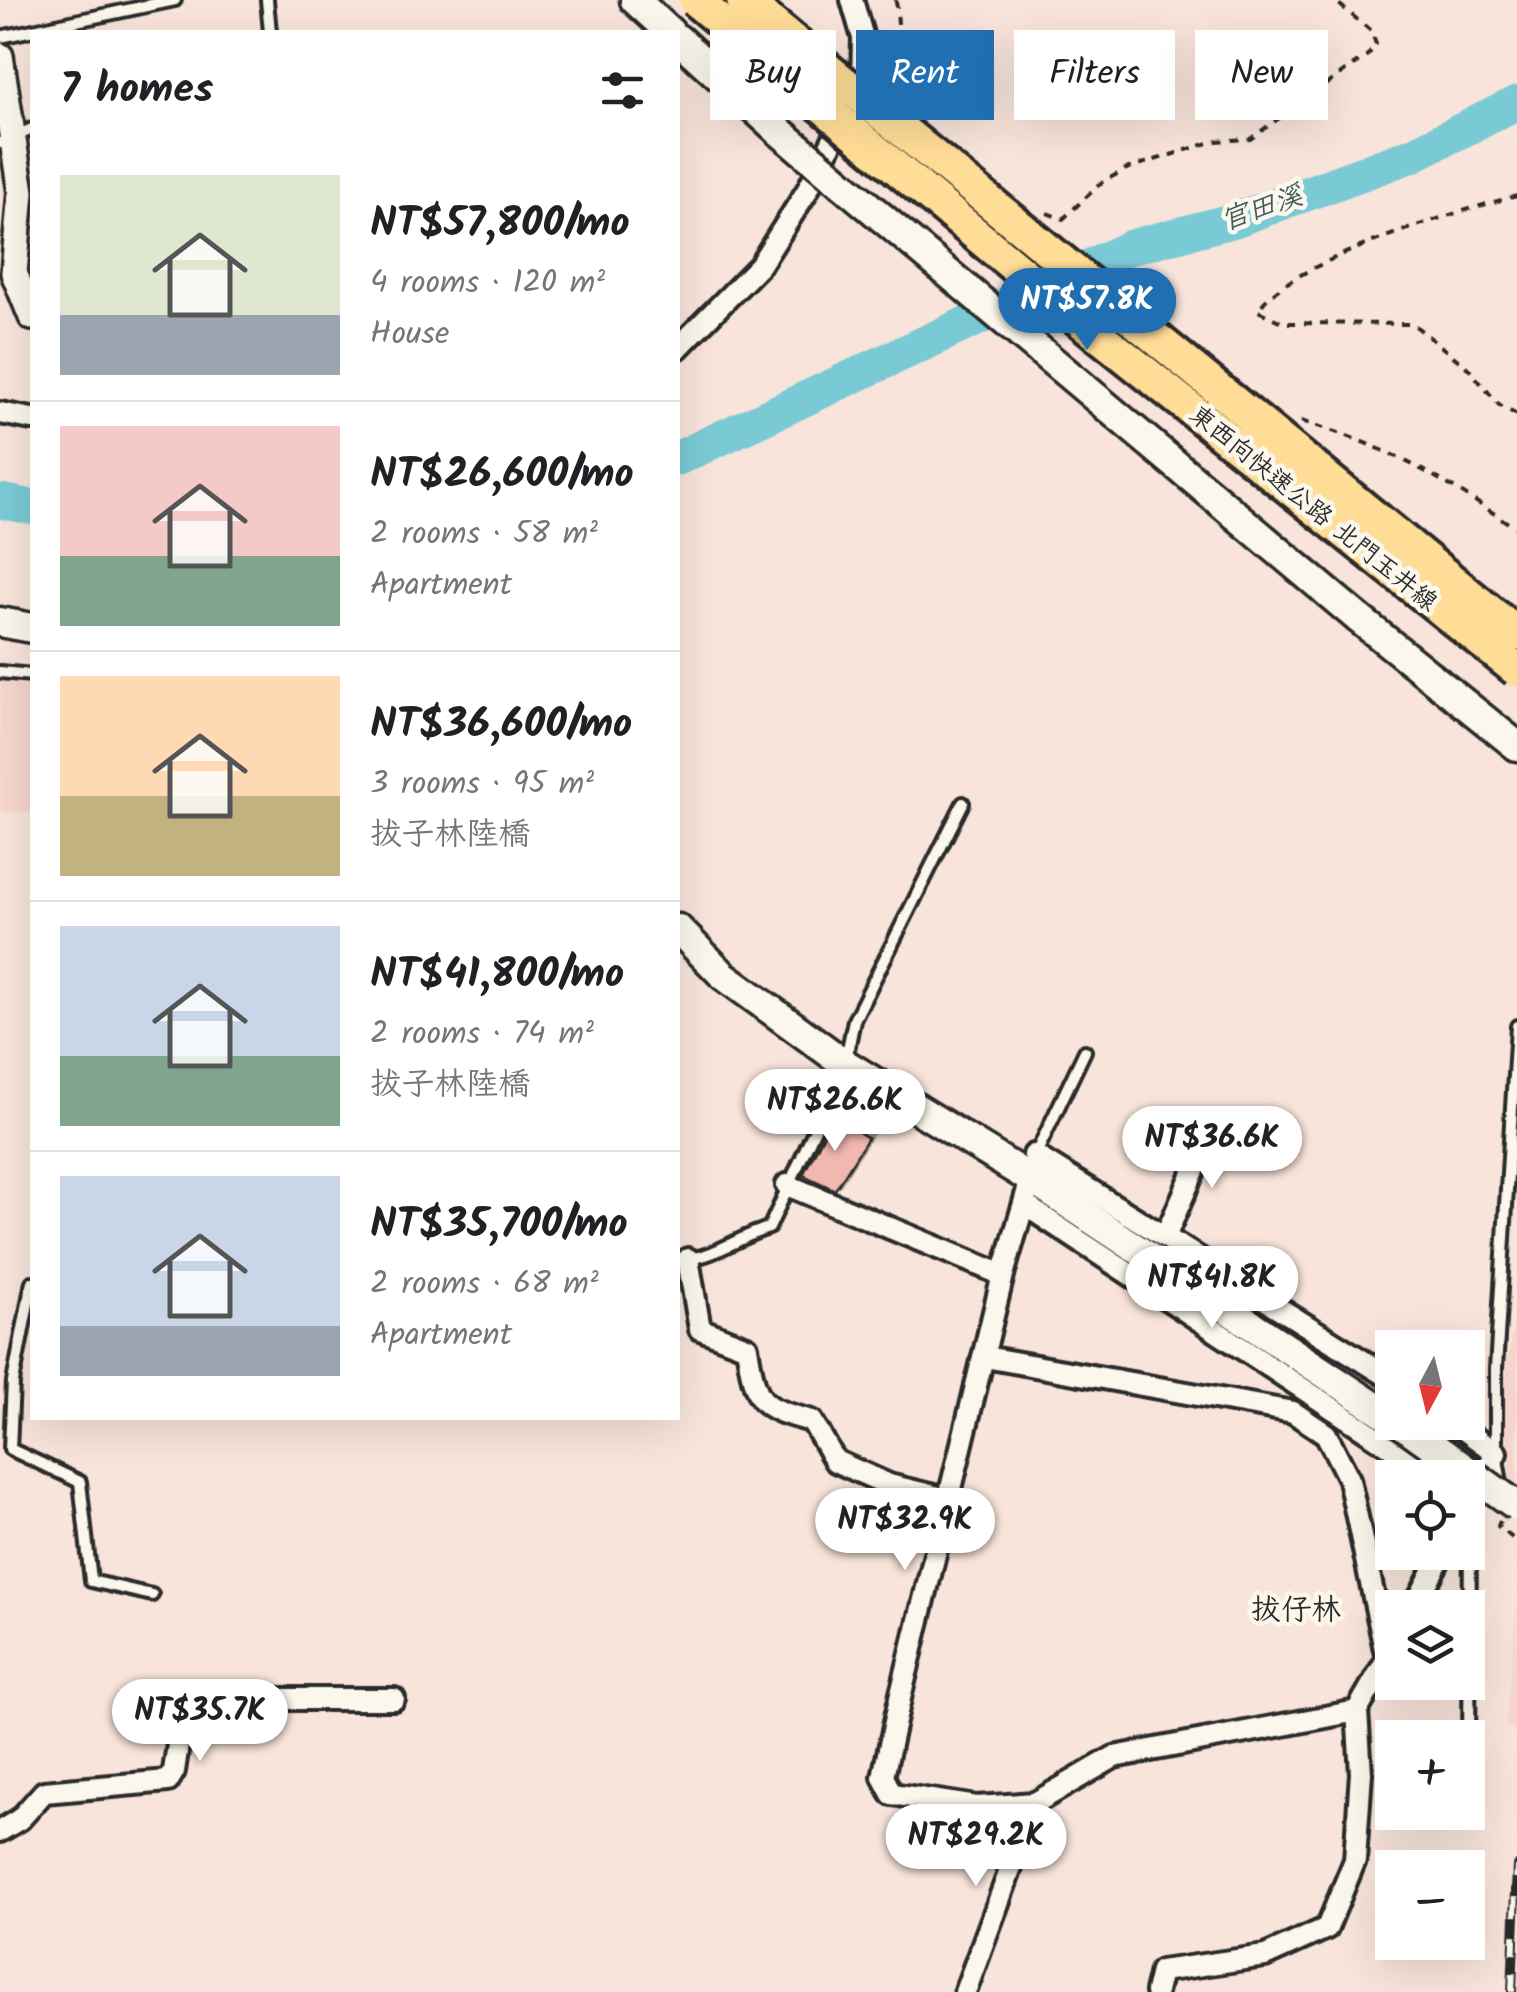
<!DOCTYPE html>
<meta charset="utf-8">
<style>
body{margin:0;font-family:Kalam,"LXGW WenKai TC",sans-serif;background:#f2f2f2;color:#202124;height:100vh;display:flex;flex-direction:column;font-size:38px;white-space:nowrap}
*{box-sizing:border-box;margin:0}
p{font-size:32px;color:#757577}
.icon{flex:none;width:55px;height:55px;fill:none;stroke:currentColor;stroke-width:2;stroke-linecap:round;stroke-linejoin:round}
.map{position:relative;flex:1;overflow:hidden}
.side{position:absolute;left:30px;top:30px;width:650px;height:1390px;display:flex;flex-direction:column;background:#fff;border-radius:0px;box-shadow:0 10px 40px #0002}
.side>*{flex:none}
.guide{position:absolute;left:710px;top:30px;width:655px;height:90px;display:flex;gap:20px}
.needle{width:65px;rotate:187deg}
.controls{position:absolute;left:1375px;top:1330px;display:grid;gap:20px}
.controls a{display:grid;place-items:center;width:110px;height:110px;border-radius:0px;background:#fff;box-shadow:0 10px 40px #0002;font-size:50px}
.price{position:absolute;translate:-50% -85px;padding:0 22px;border-radius:35px;background:#fff;color:#222;font-size:32px;line-height:65px;filter:drop-shadow(0 2px 5px #0008)}
.price::after{content:'';position:absolute;left:50%;top:60px;width:30px;height:22px;margin-left:-15px;background:inherit;clip-path:polygon(0 0,100% 0,50% 100%)}
.price.selected{background:#1f6fb2;color:#fff}
ul{padding:0;list-style:none}
li{display:flex;align-items:center;gap:30px;height:250px;padding:0 30px}
li+li{border-top:2px solid #e0e0e0}
li span{display:grid;place-items:center;flex:none;width:280px;height:200px;border-radius:0px;color:#555}
li>.icon{margin-inline-start:auto}
span .icon{width:120px;height:120px;fill:#fffc;stroke-width:1}
li b{font-size:42px}
h2{display:flex;justify-content:space-between;align-items:center;height:120px;padding:0 30px;font-size:42px}
.tag{padding:0 35px;border-radius:0px;background:#fff;box-shadow:0 10px 40px #0002;font-size:35px;line-height:90px}
.tag.selected{background:#1f6fb2;color:#fff}
.map>svg:first-child{display:block}
.built{fill:#f6d6cd}
.lines{fill:none;stroke-linecap:round;stroke-linejoin:round}
.river{stroke:#7acad5;stroke-width:35}
.building{fill:#f2b7af;stroke:#2b2b2b;stroke-width:2.5;filter:url(#shadow)}
.service-casing{stroke:#2b2b2b;stroke-width:18}
.minor-casing{stroke:#2b2b2b;stroke-width:28}
.tertiary-casing{stroke:#2b2b2b;stroke-width:32}
.secondary-casing{stroke:#2b2b2b;stroke-width:35}
.path{stroke:#2b2b2b;stroke-width:4;stroke-dasharray:8 8;stroke-linecap:butt}
.service{stroke:#fbf7ec;stroke-width:10}
.minor{stroke:#fbf7ec;stroke-width:20}
.tertiary{stroke:#fbf7ec;stroke-width:25}
.secondary{stroke:#fbf7ec;stroke-width:28}
.rail-casing{stroke:#2b2b2b;stroke-width:10}
.rail{stroke:#fbf7ec;stroke-width:6;stroke-dasharray:19;stroke-linecap:butt}
.secondary-bridge-casing{stroke:#2b2b2b;stroke-width:35;stroke-linecap:butt}
.trunk-bridge-casing{stroke:#2b2b2b;stroke-width:40;stroke-linecap:butt}
.secondary-bridge{stroke:#fbf7ec;stroke-width:28}
.trunk-bridge{stroke:#ffdd96;stroke-width:32}
.labels{text-anchor:middle;dominant-baseline:central;stroke-width:9;stroke-linejoin:round;paint-order:stroke}
.street-label{font-size:25px;fill:#2b2b2b;stroke:#fbf7ec}
.water-label{font-size:28px;font-style:italic;fill:#435b5e;stroke:#fbf7ec}
.quarter-label{font-size:30px;fill:#2b2b2b;stroke:#fbf7ec}
</style>
<div class="map">
<svg width="1517" height="1992" viewBox="0 0 1517 1992">
<defs>
<filter id="shadow"><feDropShadow dx="5" dy="-5" stdDeviation="0" flood-color="#0004"/></filter>
</defs>
<rect width="100%" height="100%" fill="#f8e4da"/>
<filter id="ink" filterUnits="userSpaceOnUse"><feTurbulence type="fractalNoise" baseFrequency=".01" numOctaves="2"/><feDisplacementMap in="SourceGraphic" scale="20" xChannelSelector="R" yChannelSelector="G"/><feConvolveMatrix kernelMatrix="1 2 1 2 8 2 1 2 1" color-interpolation-filters="sRGB"/></filter>
<g filter="url(#ink)">
<!-- built -->
<path class="built" d="M0,662L32,665V812L0,811Z
M1517,1298V1547L1503,1395Z
M1517,1607V1729L1505,1727Z"/>
<g class="lines">
<!-- river -->
<path class="river" d="M678,458L1131,247L1235,220L1412,155L1517,103
M0,501L32,507"/>
</g>
<!-- building -->
<path class="building" d="M833,1116L868,1138L835,1190L803,1175Z"/>
<g class="lines">
<!-- service casing -->
<g class="service-casing">
<path id="service" d="M267,0L270,32
M0,37L175,0
M0,143L32,129
M0,672L32,675
M1034,1158L1085,1051
M678,1259C711,1261 738,1236 769,1228L845,1064L854,1020L963,803
M32,1282L13,1382L10,1449L80,1482L91,1581L152,1595
M1502,1489L1496,1453V1369L1517,1026
M1469,1777L1470,1504"/>
</g>
<!-- minor casing -->
<g class="minor-casing">
<path id="minor" d="M678,348L760,265L807,191L862,83L863,38L852,0
M0,413L32,419
M1034,1155L1392,1379
M787,1185L1003,1275
M1025,1205L1438,1478
M1165,1237L1214,1125
M688,1259L700,1329L747,1347C756,1402 757,1407 812,1421L835,1461L889,1485L951,1500
M985,1357L1293,1412L1326,1434L1349,1479L1387,1659L1357,1711L1114,1757L1035,1803L977,1807L892,1794L883,1777L901,1694L1003,1275L1031,1179
M1453,1422L1496,1453L1468,1507
M1414,1608L1443,1552
M0,1831L20,1819L44,1792L168,1781L174,1771L185,1699H394
M965,1992L1035,1803
M1156,1992L1161,1971L1265,1956L1327,1928L1355,1860L1361,1773L1357,1711"/>
</g>
<!-- tertiary casing -->
<g class="tertiary-casing">
<path id="tertiary" d="M0,56L21,192L14,273L32,317"/>
</g>
<!-- secondary casing -->
<g class="secondary-casing">
<path id="secondary" d="M635,0L670,32
M678,39L779,131
M1358,618L1517,746
M0,622L32,628
M678,929L723,975L845,1064L1031,1179L1392,1418"/>
</g>
<!-- path -->
<path class="path" d="M896,0L903,81L920,110
M1517,196C1463,209 1281,264 1258,311L1284,323L1413,324L1468,368L1500,406L1517,415
M1047,213L1063,219L1101,183L1126,169L1215,141L1250,139L1369,54L1376,44L1371,31L1334,0
M1301,421C1390,447 1442,478 1517,529
M1500,1521L1498,1526L1517,1542"/>
<!-- service -->
<use href="#service" class="service"/>
<!-- minor -->
<use href="#minor" class="minor"/>
<!-- tertiary -->
<use href="#tertiary" class="tertiary"/>
<!-- secondary -->
<use href="#secondary" class="secondary"/>
<!-- rail casing -->
<g class="rail-casing">
<path id="rail" d="M1512,1992L1517,1866"/>
</g>
<!-- rail -->
<use href="#rail" class="rail"/>
<!-- secondary-bridge casing -->
<g class="secondary-bridge-casing">
<path id="secondary-bridge" d="M779,131L1358,618
M1399,1422L1517,1506"/>
</g>
<!-- trunk-bridge casing -->
<g class="trunk-bridge-casing">
<path id="trunk-bridge" d="M695,0L1057,302L1517,670
M743,0L1517,634"/>
</g>
<!-- secondary-bridge -->
<use href="#secondary-bridge" class="secondary-bridge"/>
<!-- trunk-bridge -->
<use href="#trunk-bridge" class="trunk-bridge"/>
</g>
</g>
<g class="labels">
<!-- street labels -->
<g class="street-label">
<text transform="translate(1313 509) rotate(39)">東西向快速公路 北門玉井線</text>
</g>
<!-- water labels -->
<g class="water-label">
<text transform="translate(1262 209) rotate(-19)">官田溪</text>
</g>
<!-- quarter labels -->
<g class="quarter-label">
<text x="1296" y="1611">拔仔林</text>
</g>
</g>
</svg>
<div class="controls">
<a><svg class="needle" viewBox="-14 -14 28 28"><path d="M0-13l5 13h-10z" fill="#e53935"/><path d="M0 13l5-13h-10z" fill="#757577"/></svg></a>
<a><svg class="icon" aria-label="locate" viewBox="0 0 24 24"><circle cx="12" cy="12" r="6"/><path d="M12 2v4M12 18v4M2 12h4M18 12h4"/></svg></a>
<a><svg class="icon" aria-label="layers" viewBox="0 0 24 24"><path d="M12 4l9 5-9 5-9-5zM3 14l9 5 9-5"/></svg></a>
<a>+</a>
<a>−</a>
</div>
<b class="price selected" style="left:1087px;top:353px">NT$57.8K</b>
<b class="price" style="left:835px;top:1154px">NT$26.6K</b>
<b class="price" style="left:1212px;top:1191px">NT$36.6K</b>
<b class="price" style="left:1212px;top:1331px">NT$41.8K</b>
<b class="price" style="left:905px;top:1573px">NT$32.9K</b>
<b class="price" style="left:200px;top:1764px">NT$35.7K</b>
<b class="price" style="left:976px;top:1889px">NT$29.2K</b>
<div class="guide">
<a class="tag">Buy</a>
<a class="tag selected">Rent</a>
<a class="tag">Filters</a>
<a class="tag">New</a>
</div>
<section class="side">
<h2>7 homes<svg class="icon" aria-label="filters" viewBox="0 0 24 24"><path d="M4 7h16M4 17h16"/><circle cx="9" cy="7" r="2"/><circle cx="15" cy="17" r="2"/></svg></h2>
<ul>
<li><span style="background:linear-gradient(#dfe7d0 70%,#9aa5b1 0)"><svg class="icon" aria-label="home" viewBox="0 0 24 24"><path d="M3 11l9-7 9 7M6 9v11h12V9"/></svg></span><div><b>NT$57,800/mo</b><p>4 rooms · 120 m²</p><p>House</p></div></li>
<li><span style="background:linear-gradient(#f6c9c9 65%,#7fa58c 0)"><svg class="icon" aria-label="home" viewBox="0 0 24 24"><path d="M3 11l9-7 9 7M6 9v11h12V9"/></svg></span><div><b>NT$26,600/mo</b><p>2 rooms · 58 m²</p><p>Apartment</p></div></li>
<li><span style="background:linear-gradient(#ffd9b3 60%,#c2b280 0)"><svg class="icon" aria-label="home" viewBox="0 0 24 24"><path d="M3 11l9-7 9 7M6 9v11h12V9"/></svg></span><div><b>NT$36,600/mo</b><p>3 rooms · 95 m²</p><p>拔子林陸橋</p></div></li>
<li><span style="background:linear-gradient(#c9d6e8 65%,#7fa58c 0)"><svg class="icon" aria-label="home" viewBox="0 0 24 24"><path d="M3 11l9-7 9 7M6 9v11h12V9"/></svg></span><div><b>NT$41,800/mo</b><p>2 rooms · 74 m²</p><p>拔子林陸橋</p></div></li>
<li><span style="background:linear-gradient(#c9d6e8 75%,#9aa5b1 0)"><svg class="icon" aria-label="home" viewBox="0 0 24 24"><path d="M3 11l9-7 9 7M6 9v11h12V9"/></svg></span><div><b>NT$35,700/mo</b><p>2 rooms · 68 m²</p><p>Apartment</p></div></li>
</ul>
</section>
</div>
